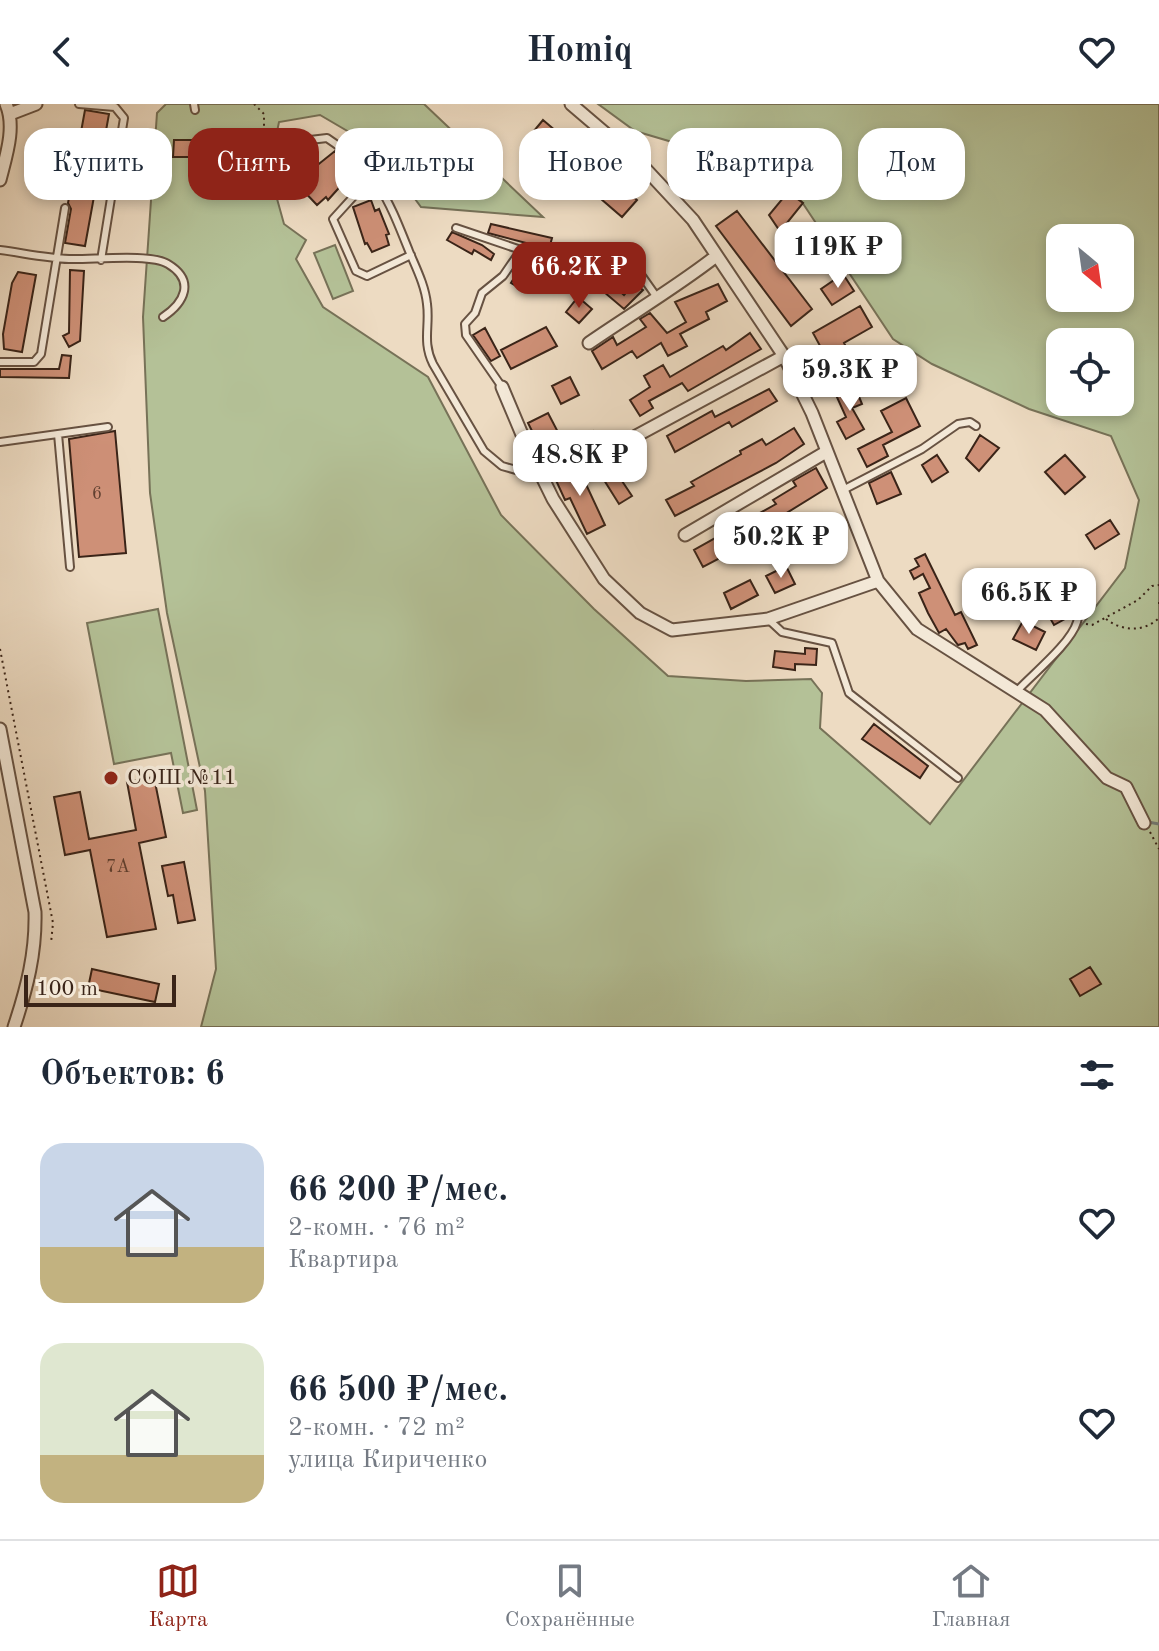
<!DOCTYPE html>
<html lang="ru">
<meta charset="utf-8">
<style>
body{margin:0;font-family:"Old Standard TT",serif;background:#f2f2f3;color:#1f2937;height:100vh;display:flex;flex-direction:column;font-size:30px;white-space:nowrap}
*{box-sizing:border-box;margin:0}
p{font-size:26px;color:#747a83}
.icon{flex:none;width:44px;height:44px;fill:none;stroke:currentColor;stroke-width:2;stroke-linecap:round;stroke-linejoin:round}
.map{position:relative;height:923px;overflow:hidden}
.details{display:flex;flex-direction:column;background:#fff;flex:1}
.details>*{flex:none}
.hud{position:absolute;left:24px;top:24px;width:1112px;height:72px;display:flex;gap:16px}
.needle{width:52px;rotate:151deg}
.tools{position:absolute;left:1046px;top:120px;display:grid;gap:16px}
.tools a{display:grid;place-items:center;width:88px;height:88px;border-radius:16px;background:#fff;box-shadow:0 4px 12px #0003;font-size:40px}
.scale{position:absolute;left:24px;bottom:20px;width:152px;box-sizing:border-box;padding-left:8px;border:4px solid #3a2418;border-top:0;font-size:22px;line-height:28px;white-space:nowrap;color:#3a2418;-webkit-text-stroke:6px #f3e8d7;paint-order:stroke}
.price{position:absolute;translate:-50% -68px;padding:0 18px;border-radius:16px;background:#fff;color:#222;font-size:26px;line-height:52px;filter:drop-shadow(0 2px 4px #0008)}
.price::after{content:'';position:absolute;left:50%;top:48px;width:24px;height:18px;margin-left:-12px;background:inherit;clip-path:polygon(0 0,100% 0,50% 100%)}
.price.on{background:#8f2418;color:#fff}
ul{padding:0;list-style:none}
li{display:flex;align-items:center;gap:24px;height:200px;padding:0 40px}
li span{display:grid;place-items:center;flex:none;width:224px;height:160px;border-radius:24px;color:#555}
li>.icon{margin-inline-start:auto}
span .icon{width:96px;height:96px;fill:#fffc;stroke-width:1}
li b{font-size:34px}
h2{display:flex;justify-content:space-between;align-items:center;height:96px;padding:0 40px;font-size:34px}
.pill{padding:0 28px;border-radius:24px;background:#fff;box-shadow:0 4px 12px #0003;font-size:28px;line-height:72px}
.pill.on{background:#8f2418;color:#fff}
header{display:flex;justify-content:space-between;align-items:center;height:104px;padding:0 40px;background:#fff;font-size:36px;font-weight:600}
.tabs{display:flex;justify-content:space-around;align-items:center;height:112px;border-top:2px solid #e0e1e3;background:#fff;font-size:22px;color:#747a83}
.tabs a{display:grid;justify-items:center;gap:4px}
.tabs .on{color:#8f2418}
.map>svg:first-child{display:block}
.green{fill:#b4c197;stroke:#777258;stroke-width:2;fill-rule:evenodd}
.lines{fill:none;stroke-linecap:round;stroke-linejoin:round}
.stream{stroke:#747d79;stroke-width:3}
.building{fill:#ce9077;stroke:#3a2418;stroke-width:2}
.lane-casing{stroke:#675242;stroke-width:10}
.street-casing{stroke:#675242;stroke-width:15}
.path{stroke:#3a2418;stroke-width:2;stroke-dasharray:2 4;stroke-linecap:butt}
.lane{stroke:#f3e8d7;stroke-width:6}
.street{stroke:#f3e8d7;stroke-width:11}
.poi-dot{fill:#8f2418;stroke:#f3e8d7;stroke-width:3}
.labels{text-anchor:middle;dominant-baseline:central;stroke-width:7;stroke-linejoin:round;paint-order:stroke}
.number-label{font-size:18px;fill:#5f3f30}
.poi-label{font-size:22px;fill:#3a2418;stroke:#f3e8d7;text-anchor:start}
</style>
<header><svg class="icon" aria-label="back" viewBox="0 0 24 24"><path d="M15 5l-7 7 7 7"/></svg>Homiq<svg class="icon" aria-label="heart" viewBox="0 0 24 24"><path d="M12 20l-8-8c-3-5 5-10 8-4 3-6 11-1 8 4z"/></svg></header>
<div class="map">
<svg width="1159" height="923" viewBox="0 0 1159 923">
<rect width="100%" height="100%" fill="#eddbc2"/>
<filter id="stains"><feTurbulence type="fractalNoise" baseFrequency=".0025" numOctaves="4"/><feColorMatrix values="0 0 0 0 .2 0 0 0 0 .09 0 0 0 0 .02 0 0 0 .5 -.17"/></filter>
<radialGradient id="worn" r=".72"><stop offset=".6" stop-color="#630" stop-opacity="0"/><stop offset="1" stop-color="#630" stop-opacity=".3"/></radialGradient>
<!-- green -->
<path class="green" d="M166,0H424L543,113L421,103L378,45L320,11L279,18L269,66L284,120L306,136L296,155L323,203L428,273L501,411L594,505L668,572L746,577L811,575L822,589L820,624L930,720L1125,464L1139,396L1111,332L1029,305L932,260L893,235L784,71L635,27L598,0H1159V923H201L216,865L205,687L167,509L150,389L143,213L157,9ZM1060,134H1120V194H1060ZM1060,238H1120V298H1060Z
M335,141L353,187L333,195L314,149Z
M158,505L197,706L183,709L171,649L114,660L87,519Z"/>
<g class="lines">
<!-- stream -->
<path class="stream" d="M1148,718L1159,720"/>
</g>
<!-- building -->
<path class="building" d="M85,6L109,10L85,142L65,139L71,105L68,99Z
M543,16L637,96L622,113L529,33Z
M143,34H154L150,78L136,76L138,62L143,63Z
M174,36H194L193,53H173Z
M335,47L355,66L328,96L326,93L317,101L298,81L307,73L305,71Z
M691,58L713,78L703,90L680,70Z
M788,88L803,99L782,125L818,149L802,160L769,111Z
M371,96L375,107L379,105L389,130L386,131L389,141L372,148L367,139L365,140L353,103Z
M737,107L812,205L791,222L716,122Z
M491,120L552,134L549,145L488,129Z
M452,128L482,141L494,150L491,156L474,146L472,150L447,136Z
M527,153L537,158L534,162L541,167L535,175L530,172L521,185L511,179Z
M70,166L84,167L80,237L69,243L63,232L69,229Z
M18,168L36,171L22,248L4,245L3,230L12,179Z
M843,170L854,187L832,201L821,185Z
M634,179L643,186L624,205L604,188L612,180L624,191Z
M718,180L727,197L706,208L709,215L680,230L687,242L668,252L661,239L637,254L632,247L602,265L592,247L613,233L617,241L646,223L640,215L650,209L667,229L686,218L675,198Z
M578,193L592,205L579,219L566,208Z
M860,202L872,223L844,239L852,254L832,264L813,229Z
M546,223L557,242L511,265L501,246Z
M485,224L500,252L491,257L473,231Z
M750,229L761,245L688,287L682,279L649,297L653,304L640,312L630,296L650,283L644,272L663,261L670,273L723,242L726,246Z
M62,251L71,252L69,274L0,273V265H59Z
M864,251L873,269L857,277L848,258Z
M570,273L579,291L561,300L552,282Z
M855,283L862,300L852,304L864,325L846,335L837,318L846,313L836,291Z
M769,285L777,297L732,323L729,318L675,348L667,332L712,307L715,313Z
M906,294L920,322L883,341L888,352L867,363L858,345L892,328L881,307Z
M548,309L560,332L540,343L528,319Z
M794,324L804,340L776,359L675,412L666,396L694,382L691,378L741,350L740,347L762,335L766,341Z
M115,327L126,449L79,453L69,335Z
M593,327L602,344L587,353L578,335Z
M980,331L999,344L979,367L966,354Z
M937,351L948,368L932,378L922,361Z
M1065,351L1085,373L1065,390L1045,368Z
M577,361L605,421L587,430L570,394L565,396L554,372Z
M816,364L827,384L772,418L775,425L703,463L694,446L776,400L773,396L796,382L793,377Z
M616,368L632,392L619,400L604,376Z
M891,368L901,390L877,400L869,379Z
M1110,416L1119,430L1095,445L1086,431Z
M925,450L955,511L961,508L977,541L968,545L965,539L958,541L946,525L939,529L928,509L919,489L930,484L923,470L914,475L910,467L919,462L915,455Z
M786,462L795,480L775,489L766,472Z
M750,476L758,491L731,505L724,489Z
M1062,489L1072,511L1054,521L1042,500Z
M1023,517L1045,528L1036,546L1013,535Z
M805,544L817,545L816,561L795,560V566L773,563L775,547L805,550Z
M874,620L928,662L920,674L862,635Z
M154,673L166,733L139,739L156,825L107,833L90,746L65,751L54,693L80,688L89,735L136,726L127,678Z
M184,758L195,816L178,819L173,791L168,792L162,762Z
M1090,863L1101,880L1080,892L1070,875Z
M92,865L159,880L155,898L88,884Z"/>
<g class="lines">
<!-- lane casing -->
<g class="lane-casing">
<path id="lane" d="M79,0L115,3L124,14L101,156
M194,0L195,6
M297,48L310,36L327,34C378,68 387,92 409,147C416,164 425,181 427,200C430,222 422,238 433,260L484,347L502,362L541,373
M373,71L333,115L356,167L367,172L411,151
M456,124L521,146L639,168L656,192
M0,146C23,149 46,154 69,155C91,156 151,149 168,160C196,177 184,199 163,213
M0,258H34L41,250L65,104
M502,283L466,231L465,220L475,209L482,189L503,172L521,146
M58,330L70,463
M0,338L108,323
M841,387L922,345L958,320L970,318L976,322
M768,515L782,528L832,539L849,589L958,674
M1018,586C1034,569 1071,539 1077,518C1081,507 1075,497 1070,488"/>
</g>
<!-- street casing -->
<g class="street-casing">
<path id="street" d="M571,0L640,59L693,116L784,252L812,309L878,477L917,525L1045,606L1107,674L1126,683L1144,719
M10,10L36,0
M0,76C6,52 16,23 6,0
M589,239C631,210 675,184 715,153
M502,283L526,340L553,395L604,475L640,509L672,526L768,515L878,477
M636,332L784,252
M685,431L826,348
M0,625L35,808C36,849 27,884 14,923"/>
</g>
<!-- path -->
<path class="path" d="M254,0L264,10V24L292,44
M1159,498V502
M1106,515C1122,527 1143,529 1159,514
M1086,520L1092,521L1138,496L1152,482L1159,481
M0,545L53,819L51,839
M1150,728L1159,745"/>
<!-- lane -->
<use href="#lane" class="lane"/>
<!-- street -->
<use href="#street" class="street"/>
</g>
<!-- markers -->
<circle class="poi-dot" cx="111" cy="674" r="8"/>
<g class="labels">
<!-- number labels -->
<g class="number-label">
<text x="97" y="390">6</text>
<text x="118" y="763">7А</text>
</g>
<!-- poi labels -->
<g class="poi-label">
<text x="127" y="674">СОШ №11</text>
</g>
</g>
<rect width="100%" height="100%" filter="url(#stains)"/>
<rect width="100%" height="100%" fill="url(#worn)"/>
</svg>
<div class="tools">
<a><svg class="needle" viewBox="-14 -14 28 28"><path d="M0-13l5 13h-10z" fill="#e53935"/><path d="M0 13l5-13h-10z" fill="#747a83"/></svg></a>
<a><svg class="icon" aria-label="locate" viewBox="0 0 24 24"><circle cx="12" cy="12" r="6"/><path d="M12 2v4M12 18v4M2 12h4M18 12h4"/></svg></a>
</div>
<div class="scale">100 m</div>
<b class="price" style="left:838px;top:186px">119K ₽</b>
<b class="price on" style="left:579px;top:206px">66.2K ₽</b>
<b class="price" style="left:850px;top:309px">59.3K ₽</b>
<b class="price" style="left:580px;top:394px">48.8K ₽</b>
<b class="price" style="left:781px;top:476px">50.2K ₽</b>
<b class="price" style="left:1029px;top:532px">66.5K ₽</b>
<div class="hud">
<a class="pill">Купить</a>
<a class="pill on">Снять</a>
<a class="pill">Фильтры</a>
<a class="pill">Новое</a>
<a class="pill">Квартира</a>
<a class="pill">Дом</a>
</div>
</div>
<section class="details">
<h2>Объектов: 6<svg class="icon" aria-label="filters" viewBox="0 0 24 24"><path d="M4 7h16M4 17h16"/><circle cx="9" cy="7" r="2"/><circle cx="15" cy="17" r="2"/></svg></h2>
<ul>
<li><span style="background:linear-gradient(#c9d6e8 65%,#c2b280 0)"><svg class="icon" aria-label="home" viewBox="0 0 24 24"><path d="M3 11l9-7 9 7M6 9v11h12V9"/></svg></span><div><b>66 200 ₽/мес.</b><p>2-комн. · 76 m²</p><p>Квартира</p></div><svg class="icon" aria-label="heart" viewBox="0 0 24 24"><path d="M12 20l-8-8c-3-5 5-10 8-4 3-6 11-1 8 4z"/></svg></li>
<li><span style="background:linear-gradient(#dfe7d0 70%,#c2b280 0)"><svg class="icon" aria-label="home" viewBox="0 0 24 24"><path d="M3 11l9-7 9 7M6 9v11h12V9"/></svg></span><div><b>66 500 ₽/мес.</b><p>2-комн. · 72 m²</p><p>улица Кириченко</p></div><svg class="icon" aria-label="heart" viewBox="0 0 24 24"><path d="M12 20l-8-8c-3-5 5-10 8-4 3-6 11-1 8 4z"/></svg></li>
</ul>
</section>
<nav class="tabs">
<a class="on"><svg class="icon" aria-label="map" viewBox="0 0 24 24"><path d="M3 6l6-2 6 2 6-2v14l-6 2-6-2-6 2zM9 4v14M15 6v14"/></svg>Карта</a>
<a><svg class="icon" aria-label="saved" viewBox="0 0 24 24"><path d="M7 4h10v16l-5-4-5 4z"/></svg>Сохранённые</a>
<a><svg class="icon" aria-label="home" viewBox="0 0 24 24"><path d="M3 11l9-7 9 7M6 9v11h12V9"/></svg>Главная</a>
</nav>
